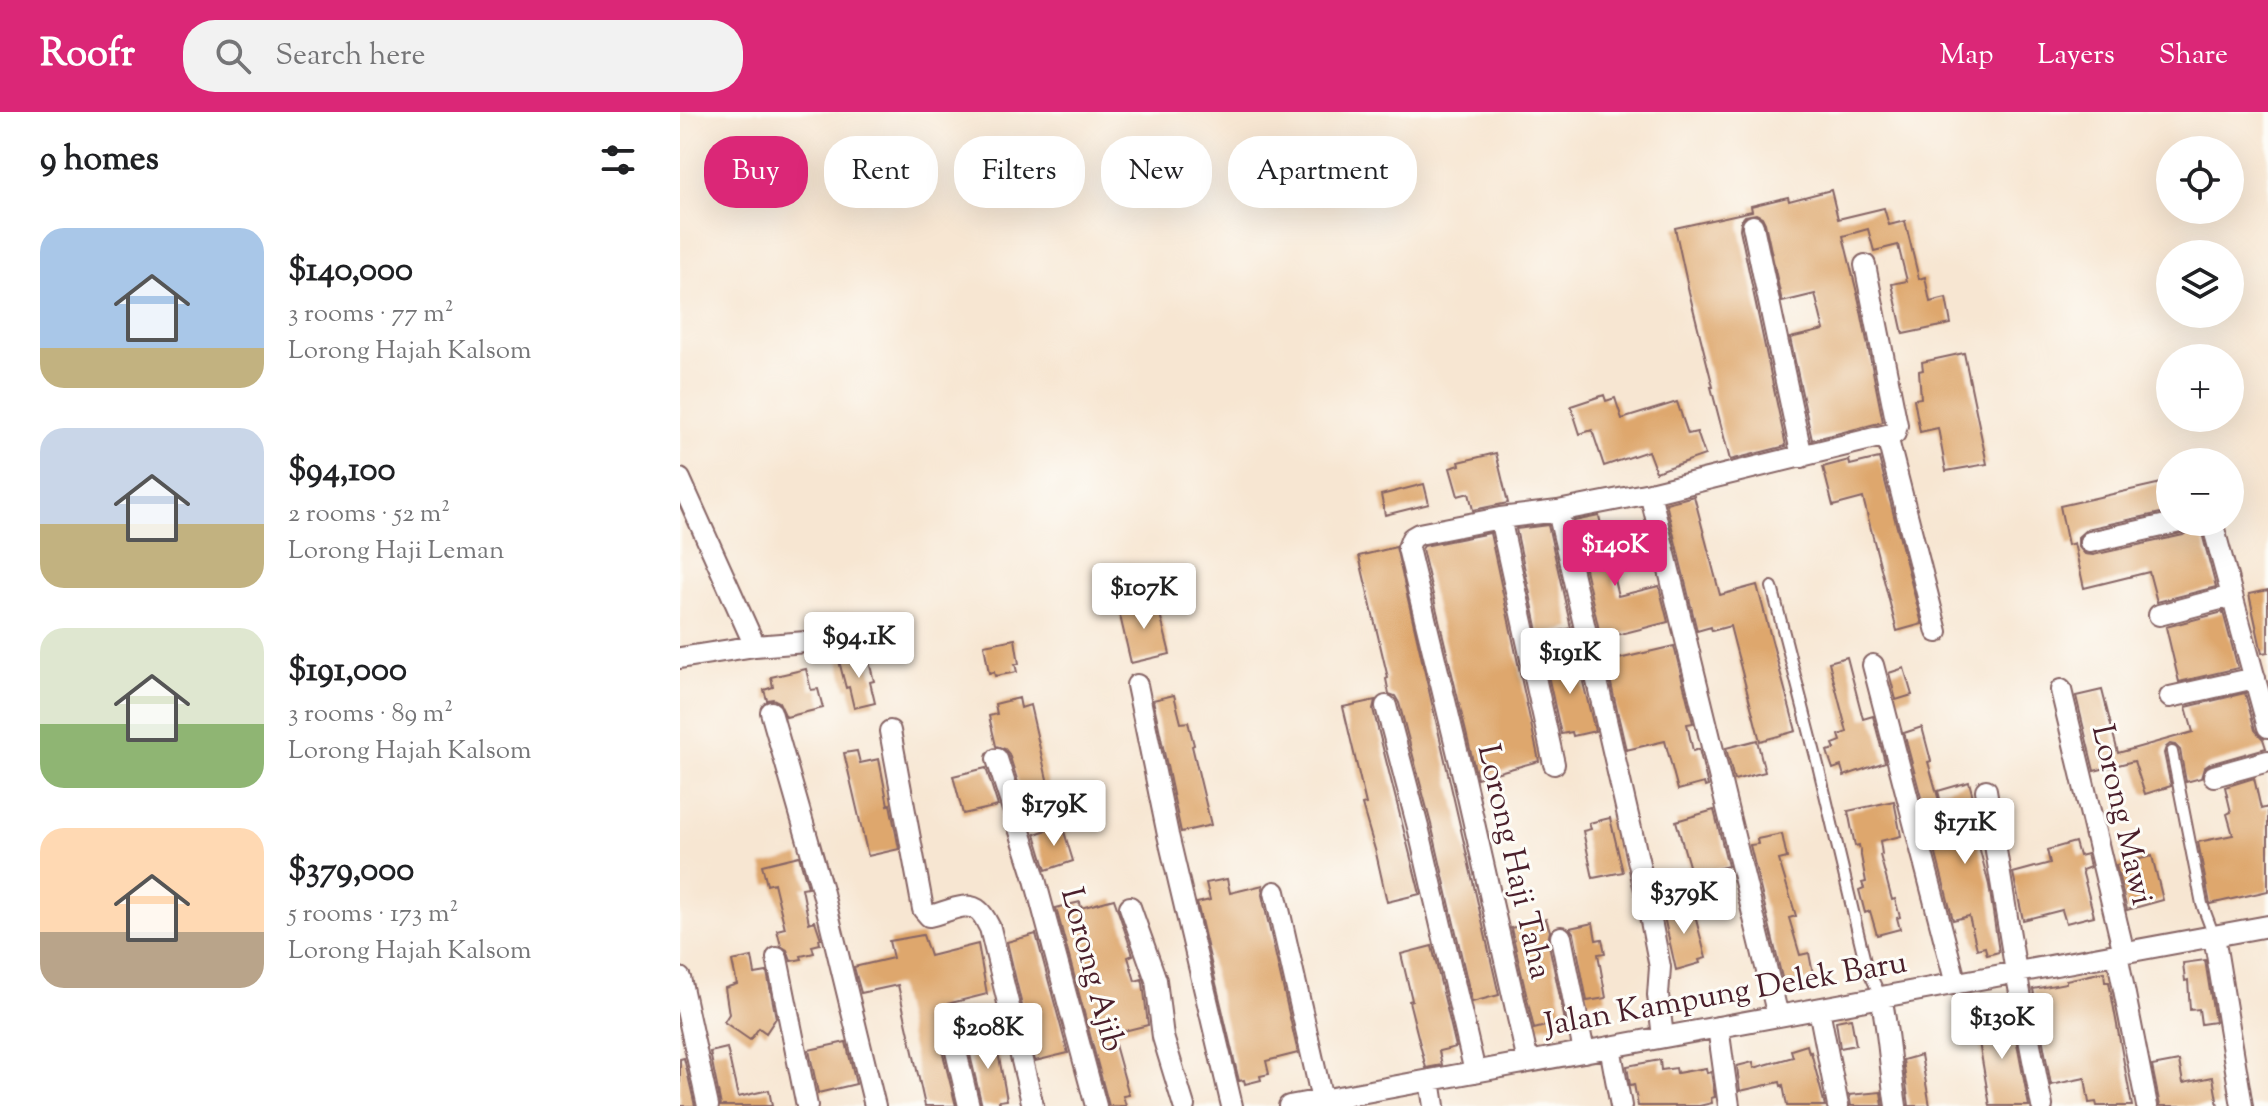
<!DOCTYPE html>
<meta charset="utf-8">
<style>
body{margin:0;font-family:"Sorts Mill Goudy",serif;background:#f2f2f2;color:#202124;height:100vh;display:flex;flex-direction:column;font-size:30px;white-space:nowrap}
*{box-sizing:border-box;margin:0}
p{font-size:26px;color:#757577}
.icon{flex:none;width:44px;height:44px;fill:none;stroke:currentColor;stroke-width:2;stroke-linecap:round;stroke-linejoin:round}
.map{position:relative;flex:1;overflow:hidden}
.side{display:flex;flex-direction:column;background:#fff;width:680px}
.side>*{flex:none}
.banner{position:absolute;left:24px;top:24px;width:760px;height:72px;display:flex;gap:16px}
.tools{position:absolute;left:1476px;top:24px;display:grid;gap:16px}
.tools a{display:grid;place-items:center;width:88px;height:88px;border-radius:50%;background:#fff;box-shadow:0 8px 32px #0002;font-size:40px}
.price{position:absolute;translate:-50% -68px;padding:0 18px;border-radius:8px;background:#fff;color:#222;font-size:26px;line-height:52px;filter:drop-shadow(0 2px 4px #0008)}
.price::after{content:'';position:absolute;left:50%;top:48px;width:24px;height:18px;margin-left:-12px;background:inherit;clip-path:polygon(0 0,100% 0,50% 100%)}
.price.active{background:#db2777;color:#fff}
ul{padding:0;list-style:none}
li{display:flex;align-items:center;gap:24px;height:200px;padding:0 40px}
li span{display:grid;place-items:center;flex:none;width:224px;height:160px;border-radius:24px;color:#555}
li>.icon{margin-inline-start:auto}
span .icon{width:96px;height:96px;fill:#fffc;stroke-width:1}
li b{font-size:34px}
h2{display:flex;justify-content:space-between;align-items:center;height:96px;padding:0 40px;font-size:34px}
.chip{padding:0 28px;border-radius:32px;background:#fff;box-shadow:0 8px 32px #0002;font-size:28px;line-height:72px}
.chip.active{background:#db2777;color:#fff}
header{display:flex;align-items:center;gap:48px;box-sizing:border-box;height:112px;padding:0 40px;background:#db2777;color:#fff}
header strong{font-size:38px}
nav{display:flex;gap:44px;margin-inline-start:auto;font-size:28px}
.search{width:560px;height:72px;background:#f2f2f2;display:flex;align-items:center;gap:20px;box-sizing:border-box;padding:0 28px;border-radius:32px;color:#757577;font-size:30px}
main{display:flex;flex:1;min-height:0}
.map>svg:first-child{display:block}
.building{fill:#dea76d}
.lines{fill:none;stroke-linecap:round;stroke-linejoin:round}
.lane-casing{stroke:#876565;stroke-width:14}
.street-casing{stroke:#876565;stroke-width:24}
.lane{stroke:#fff;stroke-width:10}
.street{stroke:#fff;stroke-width:20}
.labels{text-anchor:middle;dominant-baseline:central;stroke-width:6;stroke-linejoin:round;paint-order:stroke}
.street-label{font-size:32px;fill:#4a1f2b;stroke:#fdfcf7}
</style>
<header>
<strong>Roofr</strong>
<div class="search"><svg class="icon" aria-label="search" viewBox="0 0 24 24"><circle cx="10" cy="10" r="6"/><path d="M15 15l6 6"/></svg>Search here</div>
<nav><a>Map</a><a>Layers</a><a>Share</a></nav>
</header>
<main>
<section class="side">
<h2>9 homes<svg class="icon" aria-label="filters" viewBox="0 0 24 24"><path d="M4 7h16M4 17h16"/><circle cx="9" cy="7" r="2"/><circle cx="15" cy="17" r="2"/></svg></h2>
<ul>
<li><span style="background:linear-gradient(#a9c7e8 75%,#c2b280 0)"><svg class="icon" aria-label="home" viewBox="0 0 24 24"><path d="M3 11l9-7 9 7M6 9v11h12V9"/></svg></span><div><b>$140,000</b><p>3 rooms · 77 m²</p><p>Lorong Hajah Kalsom</p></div></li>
<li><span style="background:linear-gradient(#c9d6e8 60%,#c2b280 0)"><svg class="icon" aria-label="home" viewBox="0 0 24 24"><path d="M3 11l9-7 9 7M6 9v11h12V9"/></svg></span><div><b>$94,100</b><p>2 rooms · 52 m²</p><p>Lorong Haji Leman</p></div></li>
<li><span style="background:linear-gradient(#dfe7d0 60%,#8fb573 0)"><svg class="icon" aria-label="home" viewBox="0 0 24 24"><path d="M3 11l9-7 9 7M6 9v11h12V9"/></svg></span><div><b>$191,000</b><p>3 rooms · 89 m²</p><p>Lorong Hajah Kalsom</p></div></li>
<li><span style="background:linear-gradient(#ffd9b3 65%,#b9a48a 0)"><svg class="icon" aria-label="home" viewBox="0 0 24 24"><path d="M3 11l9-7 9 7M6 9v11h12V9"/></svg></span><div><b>$379,000</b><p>5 rooms · 173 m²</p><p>Lorong Hajah Kalsom</p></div></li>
</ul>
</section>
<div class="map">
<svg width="1588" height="994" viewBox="0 0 1588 994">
<rect width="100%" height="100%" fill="#fdfcf7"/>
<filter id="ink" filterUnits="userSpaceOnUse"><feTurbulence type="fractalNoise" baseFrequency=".0125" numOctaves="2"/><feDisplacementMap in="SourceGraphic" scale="16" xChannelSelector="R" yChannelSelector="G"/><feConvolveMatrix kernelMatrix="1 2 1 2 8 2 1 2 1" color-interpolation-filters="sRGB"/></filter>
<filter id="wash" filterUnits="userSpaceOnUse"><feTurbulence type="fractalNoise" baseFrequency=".006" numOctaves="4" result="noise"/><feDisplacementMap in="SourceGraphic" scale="32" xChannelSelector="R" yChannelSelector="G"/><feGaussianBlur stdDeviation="1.8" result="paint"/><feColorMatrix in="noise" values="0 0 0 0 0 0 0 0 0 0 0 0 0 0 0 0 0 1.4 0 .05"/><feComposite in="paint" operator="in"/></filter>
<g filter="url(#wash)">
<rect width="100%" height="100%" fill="#f7e6d2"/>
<g id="blocks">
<!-- building -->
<path class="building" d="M1151,78L1158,107L1204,96L1209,113L1225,109L1239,167L1245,165L1250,190L1266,186L1271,212L1223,222L1212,172L1227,169L1218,133L1194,139L1188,117L1163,124L1179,189L1203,310L1132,328L1110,226L1144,218L1135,182L1102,190L1085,111L1082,105L1076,102L1065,104L1061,109L1060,117L1106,334L1050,348L1031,275H1033L1009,180L995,116L1072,99L1071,94L1108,85L1109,89Z
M1284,241L1307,352L1266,359L1258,316L1240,320L1234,287L1241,286L1239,259L1243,258L1242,250Z
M924,283L926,289L935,286L942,307L997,290L1008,322L1017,320L1025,343L976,360L968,339L924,354L912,318L900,322L891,294Z
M816,341L828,391L793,398L789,381L778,384L770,356L780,353L779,350Z
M1199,346L1242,512L1217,519L1183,386L1153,394L1143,355L1169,348L1170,353Z
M1490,369V399L1407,417L1398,425V434L1405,442L1413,443L1503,423L1509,419L1513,412L1519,410L1536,475L1477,490L1469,460L1404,476L1394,431L1388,433L1380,394Z
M744,372L749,392L705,403L701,383Z
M1014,384L1040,483L1077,473L1116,619L1080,629L1050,514L1032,519L1031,515L1017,519L986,391Z
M919,404L938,484L979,474L988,510L921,527L894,409Z
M868,413L891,516L859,524L836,417Z
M810,421L859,649L797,666L742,437L744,434Z
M716,435L819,883L792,890L752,716L719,591L715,584L709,582L706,567L708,566L679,444Z
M1588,478V540L1582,541L1569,482Z
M476,486L490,542L451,551L438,495Z
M1543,500L1558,556L1499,570L1486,515Z
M335,527L339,552H335L337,560L315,564L314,560L309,561L304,533Z
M994,534L1013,611L1007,612L1013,639L1019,637L1028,674L1025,675L1024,671L998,678L985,629L946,638L926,550Z
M187,542L194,569L190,570L195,591L174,596L169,575L166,576L159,549Z
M896,542L915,619L893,624L892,620L881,622L865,550Z
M1167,545L1183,607L1193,604L1205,650L1164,664L1161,654L1153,657L1147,639L1155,637L1153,632L1161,629L1159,623L1167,620L1149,550Z
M1224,556L1232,583L1216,588L1209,561Z
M126,557L131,578L138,577L143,596L106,605L99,590L93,587L87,588L84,578L93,575L91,565Z
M1422,578L1438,641L1513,620L1506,595L1565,581L1575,618L1583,627L1586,636L1530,652L1524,656L1521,666L1506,670L1500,638L1495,633L1490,632L1486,635L1484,641L1491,674L1465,682L1454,649L1414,659L1396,584Z
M494,583L501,611L508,610L514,633L512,634L531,713L501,720L473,588Z
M339,586L341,596L350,593L369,676L342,683L329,642L325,637L316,634L309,604L317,602L315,592Z
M695,588L693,597L740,782L707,790L696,741L682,693L686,692L663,595Z
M1242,615L1251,649L1248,650L1259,689L1243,693L1224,621Z
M1077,628L1085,660L1054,668L1046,636Z
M177,639L180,651L199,647L208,693L210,692L219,737L188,744L164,641Z
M306,656L318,694L283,702L273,664Z
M1574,666L1581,697L1588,695V779L1530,792L1518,730L1553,723L1547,702L1551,700L1545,675Z
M1289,670L1296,696L1292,697L1297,719H1295L1309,773L1319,840L1307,843L1305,835L1297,837L1289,804L1273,808L1250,719L1267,714L1258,679Z
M1214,689L1221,724L1200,729L1202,742L1200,743L1212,788L1215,787L1220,805L1217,806L1220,817L1197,823L1190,799L1185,801L1179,778L1184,776L1182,771L1186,770L1179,733L1175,734L1168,699Z
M1034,698L1048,754L1012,764L996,709Z
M930,706L943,760L913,766L903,719L911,717L909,711Z
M382,713L393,749L366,758L355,722Z
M1102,722L1107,746L1099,748L1116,804L1109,806L1120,843L1129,841L1134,867L1104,874L1070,733L1078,732L1077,727Z
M1395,730L1399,744L1407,742L1410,755L1402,758L1414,804L1386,811L1382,798L1343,808L1333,761L1370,751L1367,738Z
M119,744L128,775L122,776L129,811L135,809L141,827H139L140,832L132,834L134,841L121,844L122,847L111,849L107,838L101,834L97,818L105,816L94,771L87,773L82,753Z
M1472,744L1483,788L1447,798L1436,753Z
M547,767L550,781L583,773L582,783L618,941L586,949L589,962L580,964L581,968L565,972L564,968L559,969L517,791L530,788L526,771Z
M434,787L453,843L448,845L455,869L462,867L463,871L468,913L432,922L449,983L443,984L446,994H429L376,796L400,790L401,796Z
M1004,790L1006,798L1013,796L1026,846L1019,848L1020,851L996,858L982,796Z
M866,807L870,819L868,828L885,909L854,917L831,816Z
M913,811L916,828L922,827L925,841L918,842L926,886L907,889L894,822L890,816Z
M356,822L388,941L355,949L327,830Z
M243,823L250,844L298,832L307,882L263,893L269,919L262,927L261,934L276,994H245L218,873L181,881L174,855L213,846L209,829Z
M752,834L776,935L759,939L762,953L746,956L729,889L732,888L721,842Z
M72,845L75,862L87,860L96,906L86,921L79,916L70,928L44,910L49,902L45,876L57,872L52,849Z
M1525,848L1535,910L1521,912L1519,897L1510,898L1508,868L1505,869L1503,851Z
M1424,860L1425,870H1429L1452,994H1417L1416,990L1409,991L1405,966L1371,973L1353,877L1386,871V868Z
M1331,901L1349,994H1310L1295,907Z
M1171,906L1176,933L1160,936L1156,909Z
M315,924L327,988L319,989L320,994H302L287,930Z
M166,930L176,972L138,981L129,938Z
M1127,933L1129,941L1131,940L1145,994H1107L1103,973L1101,974L1100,970L1060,979L1057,954L1073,950L1074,956L1113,945L1111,938Z
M47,936L58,985L89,978L92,994H41L30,940Z
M1241,943L1250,994H1229L1223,948Z
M4,946L15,994H0V947Z
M980,948L981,958L996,956L997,961L1026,956L1027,961L1031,960L1035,985L1031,986L1032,991L1019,994H958L954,972L950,973L947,954Z
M1499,949L1503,971L1533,965L1538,994H1480L1472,954Z
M1201,980L1203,994H1171L1169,983Z"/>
</g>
</g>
<g filter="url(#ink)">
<use href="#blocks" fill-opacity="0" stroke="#876565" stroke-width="2"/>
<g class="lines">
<!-- lane casing -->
<g class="lane-casing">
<path id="lane" d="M1092,475L1138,653L1186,854L1201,885
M1492,640L1522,792L1534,824"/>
</g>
<!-- street casing -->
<g class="street-casing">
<path id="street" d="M1073,114L1122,345
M1207,324L1257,520
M0,367L75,534
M970,381L1098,904
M878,399L965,778L980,855L978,883L983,925
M820,406L874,652
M1532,410L1588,615
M1410,430L1500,410
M1479,503L1552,484
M0,546L75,534L139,529L151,534
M1193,553L1276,872
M457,573L488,723L552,994
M1381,578L1444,841
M1490,585L1575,566
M706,594L739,719L795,960
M91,600L143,781L195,994
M210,619L243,797L249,804C264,802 286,787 299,799C304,803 307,811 310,816L353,994
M317,647L353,760L416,994
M1534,664L1588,649
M1306,678L1336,860L1362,994
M595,780L642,988
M450,795L476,868L483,925L504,994
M1534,824L1562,994
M881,825L904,940
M1437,842L1467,994
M97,846L127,994
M0,866L28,994
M1201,885C1209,922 1210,957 1216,994
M1139,897L1158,994
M1038,915L1049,994
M274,931L289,994
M930,935L941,994
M848,950L784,667L728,436L732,426L739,422L820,406L878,399L970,381L1215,321L1217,313L1185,153
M750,968L754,994
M609,994L1588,814"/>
</g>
<!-- lane -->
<use href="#lane" class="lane"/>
<!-- street -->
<use href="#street" class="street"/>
</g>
</g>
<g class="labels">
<!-- street labels -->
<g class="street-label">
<text transform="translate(1441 703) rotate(77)">Lorong Mawi</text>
<text transform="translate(833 750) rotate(77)">Lorong Haji Taha</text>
<text transform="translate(411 858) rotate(75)">Lorong Ajib</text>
<text transform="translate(1046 883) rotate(-10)">Jalan Kampung Delek Baru</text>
</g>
</g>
</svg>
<div class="tools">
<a><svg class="icon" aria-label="locate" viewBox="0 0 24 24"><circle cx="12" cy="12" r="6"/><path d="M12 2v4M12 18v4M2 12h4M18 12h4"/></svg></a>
<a><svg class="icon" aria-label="layers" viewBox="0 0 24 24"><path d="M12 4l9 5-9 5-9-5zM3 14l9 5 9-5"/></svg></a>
<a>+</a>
<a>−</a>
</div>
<b class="price active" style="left:935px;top:476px">$140K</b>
<b class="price" style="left:464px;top:519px">$107K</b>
<b class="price" style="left:179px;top:568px">$94.1K</b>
<b class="price" style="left:890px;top:584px">$191K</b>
<b class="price" style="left:374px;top:736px">$179K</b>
<b class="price" style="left:1285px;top:754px">$171K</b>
<b class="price" style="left:1004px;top:824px">$379K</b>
<b class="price" style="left:1322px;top:949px">$130K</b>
<b class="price" style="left:308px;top:959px">$208K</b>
<div class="banner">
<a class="chip active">Buy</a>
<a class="chip">Rent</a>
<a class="chip">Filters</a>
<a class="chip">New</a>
<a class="chip">Apartment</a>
</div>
</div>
</main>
